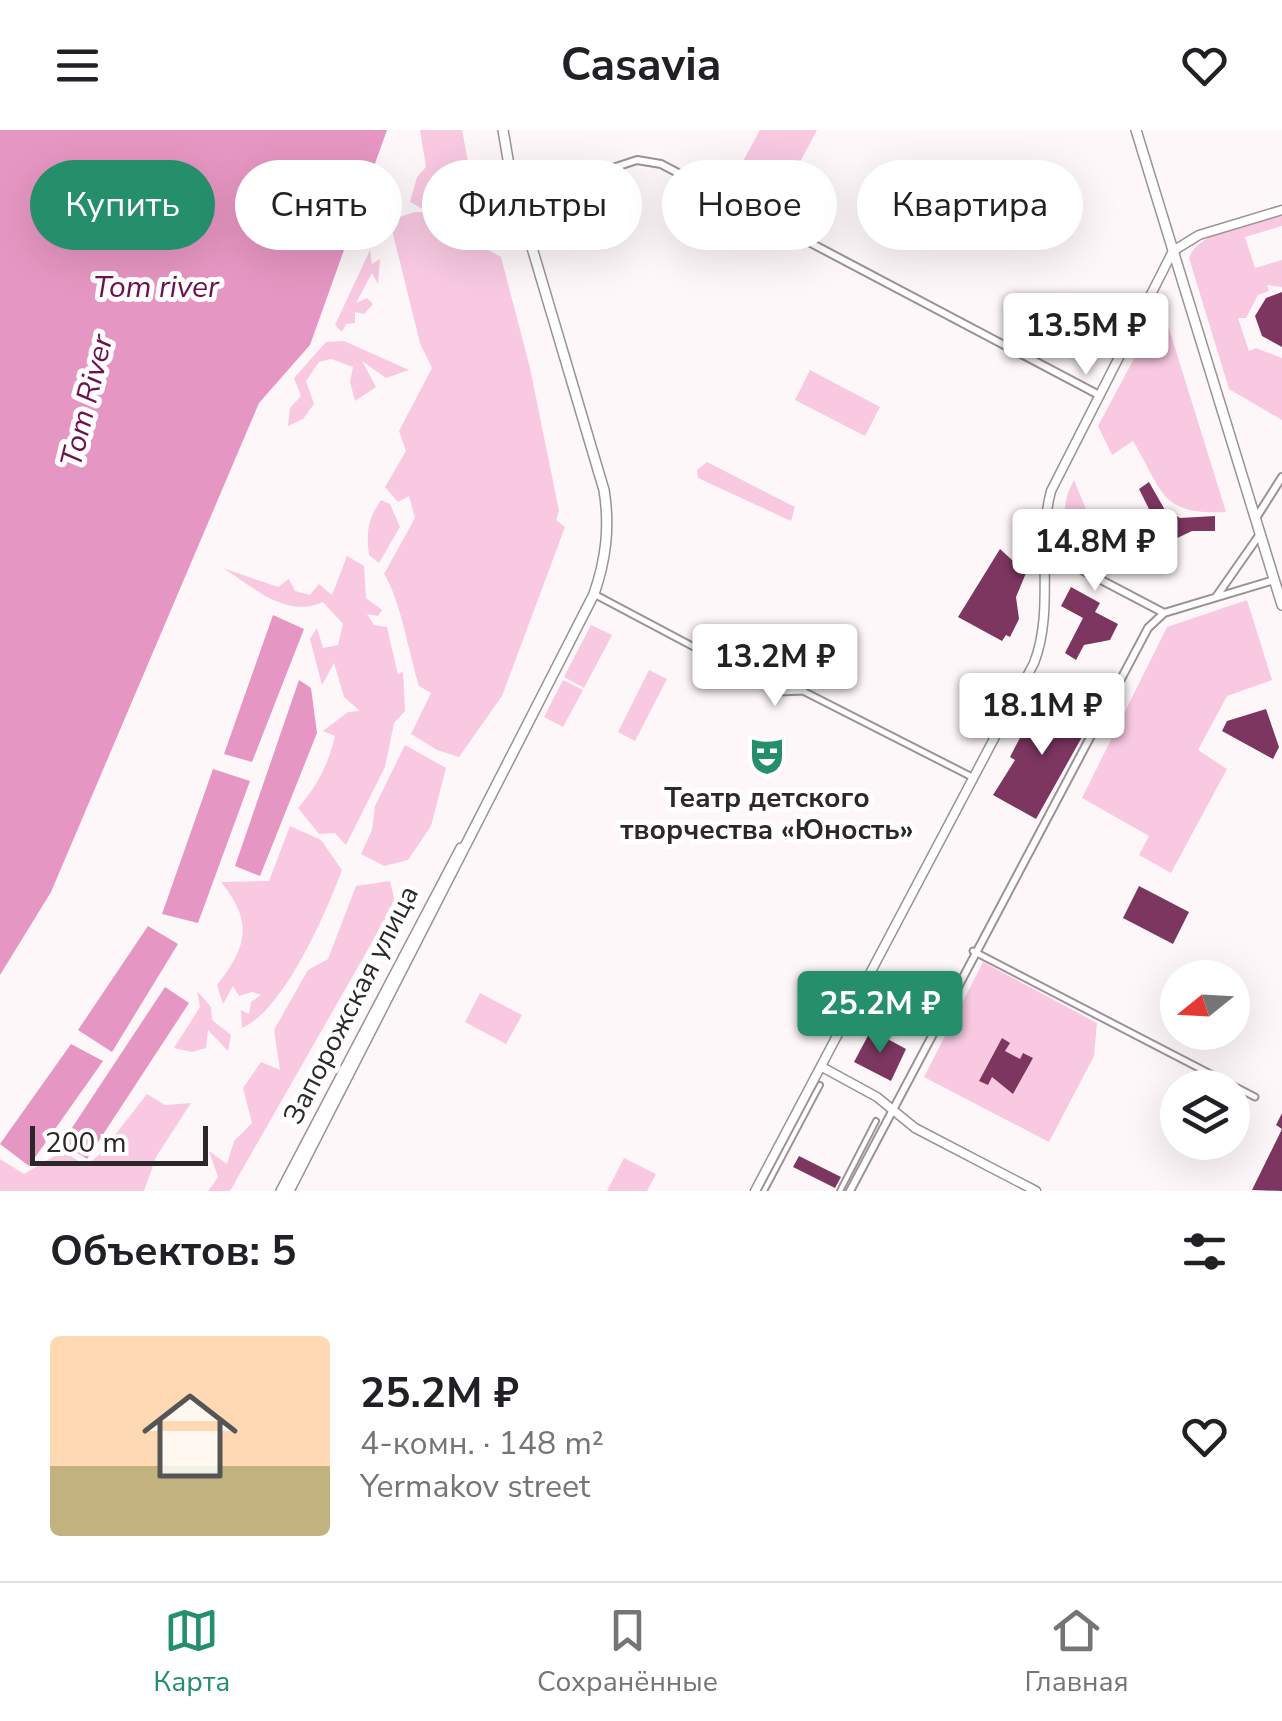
<!DOCTYPE html>
<html lang="ru">
<meta charset="utf-8">
<style>
body{margin:0;font-family:"Nunito Sans",sans-serif;background:#f6f6f6;color:#202124;height:100vh;display:flex;flex-direction:column;font-size:38px;white-space:nowrap}
*{box-sizing:border-box;margin:0}
p{font-size:32px;color:#757577}
.icon{flex:none;width:55px;height:55px;fill:none;stroke:currentColor;stroke-width:2;stroke-linecap:round;stroke-linejoin:round}
.map{position:relative;height:1061px;overflow:hidden}
.details{display:flex;flex-direction:column;background:#fff;flex:1}
.details>*{flex:none}
.guide{position:absolute;left:30px;top:30px;width:1222px;height:90px;display:flex;gap:20px}
.needle{width:65px;rotate:252deg}
.tools{position:absolute;left:1160px;top:830px;display:grid;gap:20px}
.tools a{display:grid;place-items:center;width:90px;height:90px;border-radius:50%;background:#fff;box-shadow:0 10px 40px #0002;font-size:50px}
.scale{position:absolute;left:30px;bottom:25px;width:178px;box-sizing:border-box;padding-left:10px;border:5px solid #2c272a;border-top:0;font-size:28px;line-height:35px;white-space:nowrap;color:#2c272a;-webkit-text-stroke:8px #fff;paint-order:stroke}
.price{position:absolute;translate:-50% -85px;padding:0 22px;border-radius:10px;background:#fff;color:#222;font-size:32px;line-height:65px;filter:drop-shadow(0 2px 5px #0008)}
.price::after{content:'';position:absolute;left:50%;top:60px;width:30px;height:22px;margin-left:-15px;background:inherit;clip-path:polygon(0 0,100% 0,50% 100%)}
.price.active{background:#258e6b;color:#fff}
ul{padding:0;list-style:none}
li{display:flex;align-items:center;gap:30px;height:250px;padding:0 50px}
li span{display:grid;place-items:center;flex:none;width:280px;height:200px;border-radius:10px;color:#555}
li>.icon{margin-inline-start:auto}
span .icon{width:120px;height:120px;fill:#fffc;stroke-width:1}
li b{font-size:42px}
h2{display:flex;justify-content:space-between;align-items:center;height:120px;padding:0 50px;font-size:42px}
.pill{padding:0 35px;border-radius:45px;background:#fff;box-shadow:0 10px 40px #0002;font-size:35px;line-height:90px}
.pill.active{background:#258e6b;color:#fff}
header{display:flex;justify-content:space-between;align-items:center;height:130px;padding:0 50px;background:#fff;font-size:45px;font-weight:700}
.tab-bar{display:flex;justify-content:space-around;align-items:center;height:140px;border-top:2px solid #e0e0e0;background:#fff;font-size:28px;color:#757577}
.tab-bar a{display:grid;justify-items:center;gap:5px}
.tab-bar .active{color:#258e6b}
.map>svg:first-child{display:block}
.green{fill:#f8c9e1}
.water{fill:#e696c2}
.building{fill:#7c3660}
.lines{fill:none;stroke-linecap:round;stroke-linejoin:round}
.pedestrian-casing{stroke:#9c9197;stroke-width:8}
.minor-casing{stroke:#9c9197;stroke-width:9}
.tertiary-casing{stroke:#9c9197;stroke-width:10}
.secondary-casing{stroke:#9c9197;stroke-width:11}
.primary-casing{stroke:#9c9197;stroke-width:12}
.pedestrian{stroke:#fff;stroke-width:4}
.minor{stroke:#fff;stroke-width:5}
.tertiary{stroke:#fff;stroke-width:6}
.secondary{stroke:#fff;stroke-width:8}
.primary{stroke:#fff;stroke-width:9}
.labels{text-anchor:middle;dominant-baseline:central;stroke-width:10;stroke-linejoin:round;paint-order:stroke}
.poi-label{font-size:28px;font-weight:bold;fill:#2c272a;stroke:#fff}
.street-label{font-size:28px;fill:#2c272a;stroke:#fff}
.water-label{font-size:30px;font-style:italic;fill:#6e114e;stroke:#fff}
</style>
<header><svg class="icon" aria-label="menu" viewBox="0 0 24 24"><path d="M4 6h16M4 12h16M4 18h16"/></svg>Casavia<svg class="icon" aria-label="heart" viewBox="0 0 24 24"><path d="M12 20l-8-8c-3-5 5-10 8-4 3-6 11-1 8 4z"/></svg></header>
<div class="map">
<svg width="1282" height="1061" viewBox="0 0 1282 1061">
<rect width="100%" height="100%" fill="#fef7fa"/>
<!-- green -->
<path class="green" d="M420,0H462L474,63L421,78L410,72L417,47L426,37Z
M760,0H817L788,55L743,31Z
M414,82L480,84L488,120L501,127L530,238L559,381L556,390L565,397L502,566L459,627L437,620L411,604L431,563L419,556C409,524 400,468 384,444L415,388L409,366L398,372L385,357L406,321L399,301L432,238L420,213L392,100L394,89Z
M1282,85V96L1245,107L1255,138L1282,130V157L1267,155L1269,161L1258,165L1246,188H1238L1249,221L1256,218L1282,228V290L1229,259L1189,128C1198,100 1257,93 1282,85Z
M370,120L372,134L380,129L378,154L372,143L356,173L367,168L373,174L364,184L355,182V193L346,194L342,202L335,195Z
M1162,176L1226,382C1160,385 1164,363 1133,311L1112,325L1098,296Z
M344,211L409,240L386,248L362,231L376,257L355,271L350,252L353,237L331,229L319,232L306,251L314,274L303,289L288,296L290,278L301,266L294,248L326,212Z
M810,240L880,277L865,306L795,270Z
M707,332L795,377L791,391L698,348L697,340Z
M1074,350L1093,396L1110,408L1094,434L1074,423C1065,394 1059,378 1074,350Z
M381,370L390,374L400,397L379,433L369,425C366,401 368,389 381,370Z
M347,426L364,436L366,468L382,480L378,486L367,484L374,495L387,497L398,545L403,541L405,581L394,593L385,637L346,715L335,703L319,704L298,678C318,655 328,635 335,606L323,601L348,582L360,581L344,567L334,533L322,555L310,509L317,498L323,518L338,515L343,494L323,472C286,489 253,457 223,438L278,457L289,449L295,461L310,465L319,454L332,465Z
M1247,470L1272,550L1227,566L1198,620L1227,639L1171,743L1139,725L1149,706L1082,668L1167,497Z
M591,495L612,505L584,558L564,547Z
M649,540L667,549L635,611L618,602Z
M563,550L583,560L563,597L544,587Z
M405,615L446,638L431,696L408,730L384,736L361,724L372,700L375,676Z
M290,696L321,710L342,740C326,783 284,880 242,898L241,880L249,884L251,872L261,865L252,862L239,866L233,856L223,874L217,855C248,815 253,792 221,752L269,751Z
M390,751L395,772L230,1061H208L218,1047L209,1021L227,1034L234,1011L252,993L243,958L261,932L280,940L274,900L308,840L328,829L356,756Z
M983,832L1097,893L1094,926L1049,1012L924,947Z
M197,861L211,877L212,890L231,905L228,921L208,900L206,918L192,922L174,918L200,877Z
M480,863L522,885L506,914L465,892Z
M147,964L165,975L191,973L156,1027L144,1061H0V1029L24,1044L63,1021L86,1036L100,1024Z
M624,1028L656,1044L647,1061H607Z"/>
<!-- water -->
<path class="water" d="M0,0H387L310,215L259,273L51,762L0,845Z
M273,485L304,499L252,632L224,624Z
M299,550L311,558L317,603L260,746L235,736Z
M213,639L250,651L198,793L162,784Z
M148,796L178,814L112,922L78,900Z
M165,857L189,873L87,1029L62,1013Z
M71,914L103,931L29,1036L0,1014Z"/>
<!-- building -->
<path class="building" d="M1282,162V217L1262,206L1255,186L1266,168Z
M1149,352L1165,380L1180,388L1215,386V401H1192L1171,411L1156,440L1142,432L1157,395L1139,359Z
M1000,419L1026,443L1016,467L1019,489L1010,507L1006,505L1002,511L958,487Z
M1071,457L1100,473L1095,482L1118,494L1110,510L1084,515L1076,530L1065,523L1083,488L1061,476Z
M1046,569L1091,591L1036,689L993,665L1015,630L1010,627L1024,600L1030,603Z
M1266,579L1279,617L1273,629L1222,601L1227,591Z
M1139,756L1189,782L1173,814L1123,788Z
M871,900L906,919L891,951L854,932Z
M1002,908L1010,913L1005,921L1020,929L1023,923L1033,928L1013,964L992,947L988,955L979,951Z
M1282,983V1061L1252,1060L1282,999L1276,995Z
M799,1026L841,1047L835,1058L793,1037Z"/>
<g class="lines">
<!-- pedestrian casing -->
<g class="pedestrian-casing">
<path id="pedestrian" d="M764,1061L820,955
M840,1061L876,991"/>
</g>
<!-- minor casing -->
<g class="minor-casing">
<path id="minor" d="M594,464L779,562L803,561L974,648
M973,821L1255,967"/>
</g>
<!-- tertiary casing -->
<g class="tertiary-casing">
<path id="tertiary" d="M518,69L637,30L661,34L1099,265
M1256,388L1282,347
M1044,420L1164,483
M1216,467L1260,404
M850,1061L1148,498L1164,483L1274,450"/>
</g>
<!-- secondary casing -->
<g class="secondary-casing">
<path id="secondary" d="M822,937L877,967L915,998L1036,1061
M755,1061L1034,533C1055,479 1036,417 1051,361L1173,121L1199,105L1282,80"/>
</g>
<!-- primary casing -->
<g class="primary-casing">
<path id="primary" d="M1136,0L1282,475
M281,1061L461,718
M289,1061L594,464C606,429 610,397 604,360L511,47L503,0"/>
</g>
<!-- pedestrian -->
<use href="#pedestrian" class="pedestrian"/>
<!-- minor -->
<use href="#minor" class="minor"/>
<!-- tertiary -->
<use href="#tertiary" class="tertiary"/>
<!-- secondary -->
<use href="#secondary" class="secondary"/>
<!-- primary -->
<use href="#primary" class="primary"/>
</g>
<!-- icons -->
<defs>
<g id="theatre-bare" transform="scale(3)"><path d="M-5-5.5Q0-4 5-5.5V0Q5 5 0 6Q-5 5-5 0ZM-3.3-2.5H-1v1.5H-3.3ZM1-2.5H3.3v1.5H1ZM-2.8 1Q0 5.5 2.8 1Z" fill="#258e6b" stroke="#fff" stroke-width="2.5" paint-order="stroke"/></g>
</defs>
<g fill-rule="evenodd">
<use href="#theatre-bare" x="767" y="626"/>
</g>
<g class="labels">
<!-- poi labels -->
<g class="poi-label">
<text x="767" y="668">Театр детского<tspan x="767" dy="32">творчества «Юность»</tspan></text>
</g>
<!-- street labels -->
<g class="street-label">
<text transform="translate(351 875) rotate(-63)">Запорожская улица</text>
</g>
<!-- water labels -->
<g class="water-label">
<text x="156" y="157">Tom river</text>
<text transform="translate(87 271) rotate(-76)">Tom River</text>
</g>
</g>
</svg>
<div class="tools">
<a><svg class="needle" viewBox="-14 -14 28 28"><path d="M0-13l5 13h-10z" fill="#e53935"/><path d="M0 13l5-13h-10z" fill="#757577"/></svg></a>
<a><svg class="icon" aria-label="layers" viewBox="0 0 24 24"><path d="M12 4l9 5-9 5-9-5zM3 14l9 5 9-5"/></svg></a>
</div>
<div class="scale">200 m</div>
<b class="price" style="left:1086px;top:248px">13.5M ₽</b>
<b class="price" style="left:1095px;top:464px">14.8M ₽</b>
<b class="price" style="left:775px;top:579px">13.2M ₽</b>
<b class="price" style="left:1042px;top:628px">18.1M ₽</b>
<b class="price active" style="left:880px;top:926px">25.2M ₽</b>
<div class="guide">
<a class="pill active">Купить</a>
<a class="pill">Снять</a>
<a class="pill">Фильтры</a>
<a class="pill">Новое</a>
<a class="pill">Квартира</a>
</div>
</div>
<section class="details">
<h2>Объектов: 5<svg class="icon" aria-label="filters" viewBox="0 0 24 24"><path d="M4 7h16M4 17h16"/><circle cx="9" cy="7" r="2"/><circle cx="15" cy="17" r="2"/></svg></h2>
<ul>
<li><span style="background:linear-gradient(#ffd9b3 65%,#c2b280 0)"><svg class="icon" aria-label="home" viewBox="0 0 24 24"><path d="M3 11l9-7 9 7M6 9v11h12V9"/></svg></span><div><b>25.2M ₽</b><p>4-комн. · 148 m²</p><p>Yermakov street</p></div><svg class="icon" aria-label="heart" viewBox="0 0 24 24"><path d="M12 20l-8-8c-3-5 5-10 8-4 3-6 11-1 8 4z"/></svg></li>
</ul>
</section>
<nav class="tab-bar">
<a class="active"><svg class="icon" aria-label="map" viewBox="0 0 24 24"><path d="M3 6l6-2 6 2 6-2v14l-6 2-6-2-6 2zM9 4v14M15 6v14"/></svg>Карта</a>
<a><svg class="icon" aria-label="saved" viewBox="0 0 24 24"><path d="M7 4h10v16l-5-4-5 4z"/></svg>Сохранённые</a>
<a><svg class="icon" aria-label="home" viewBox="0 0 24 24"><path d="M3 11l9-7 9 7M6 9v11h12V9"/></svg>Главная</a>
</nav>
